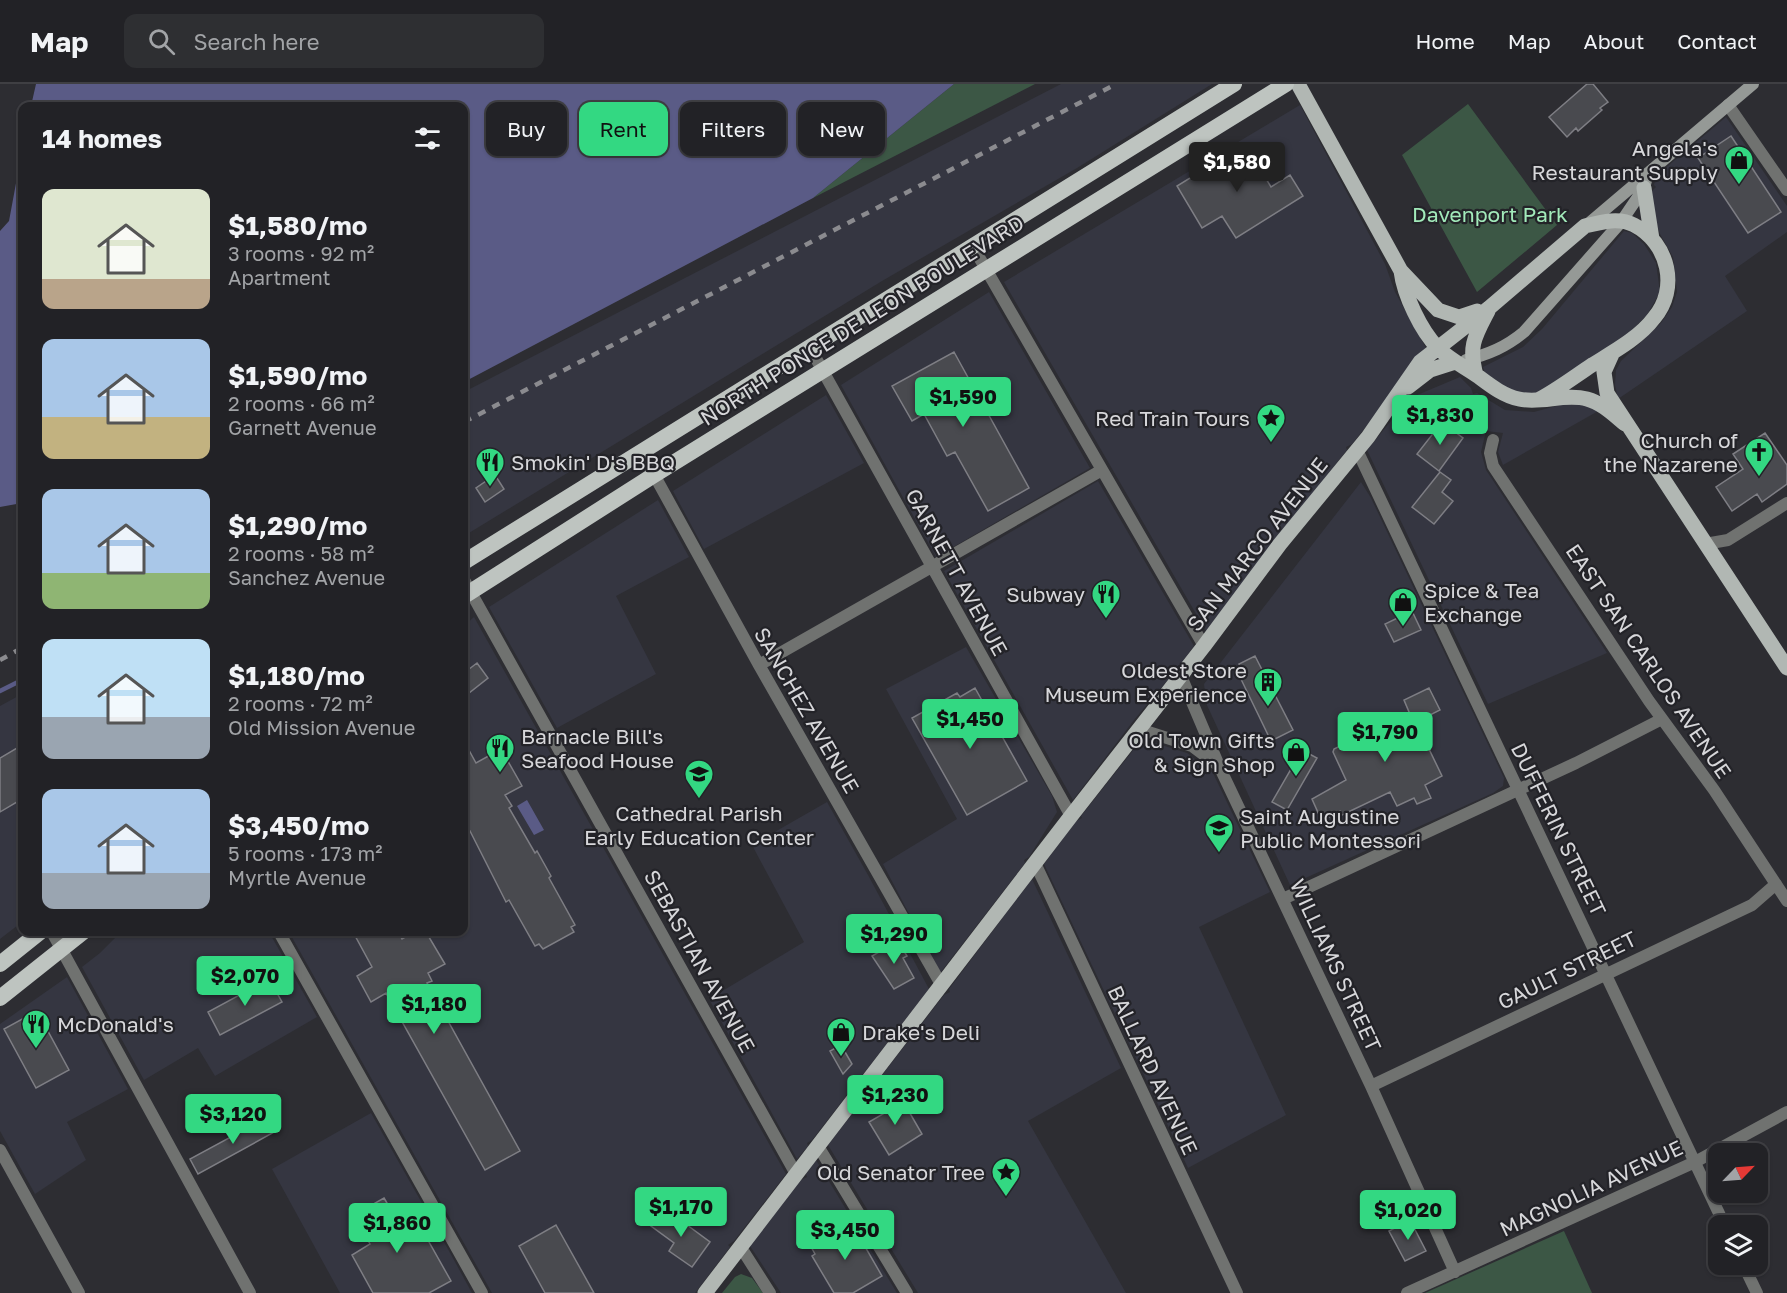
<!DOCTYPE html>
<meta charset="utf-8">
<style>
body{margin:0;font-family:"Golos Text",sans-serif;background:#2e2f32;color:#f1f3f6;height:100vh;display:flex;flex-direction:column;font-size:22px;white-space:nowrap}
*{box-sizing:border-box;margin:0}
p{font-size:20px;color:#a2a4a7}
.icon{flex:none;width:33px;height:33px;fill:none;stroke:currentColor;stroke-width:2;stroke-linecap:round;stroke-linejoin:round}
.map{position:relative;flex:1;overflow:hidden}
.drawer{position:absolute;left:18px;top:18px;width:450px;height:834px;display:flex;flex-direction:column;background:#222226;border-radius:12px;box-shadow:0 2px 4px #0004,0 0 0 2px #3f3f43}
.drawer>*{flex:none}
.hud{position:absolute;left:486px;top:18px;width:570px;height:54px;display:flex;gap:12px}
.needle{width:39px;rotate:65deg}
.fabs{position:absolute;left:1708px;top:1059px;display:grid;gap:12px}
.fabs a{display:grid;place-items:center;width:60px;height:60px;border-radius:12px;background:#222226;box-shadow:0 2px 4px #0004,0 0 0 2px #3f3f43;font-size:30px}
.price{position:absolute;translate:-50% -51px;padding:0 14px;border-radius:6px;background:#33d882;color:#111;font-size:20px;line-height:39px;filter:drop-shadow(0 2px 3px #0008)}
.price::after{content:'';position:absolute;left:50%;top:36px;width:18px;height:14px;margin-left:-9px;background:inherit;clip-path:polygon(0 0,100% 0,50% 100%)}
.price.current{background:#222;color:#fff}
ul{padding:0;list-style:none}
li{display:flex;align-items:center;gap:18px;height:150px;padding:0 24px}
li span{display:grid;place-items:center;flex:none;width:168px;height:120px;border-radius:12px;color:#555}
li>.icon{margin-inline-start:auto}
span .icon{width:72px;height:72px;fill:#fffc;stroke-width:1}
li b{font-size:26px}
h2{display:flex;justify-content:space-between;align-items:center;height:72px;padding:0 24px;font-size:26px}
.pill{padding:0 21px;border-radius:12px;background:#222226;box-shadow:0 2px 4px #0004,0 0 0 2px #3f3f43;font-size:21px;line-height:54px}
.pill.current{background:#33d882;color:#111}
header{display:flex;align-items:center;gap:36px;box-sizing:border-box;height:84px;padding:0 30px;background:#222226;border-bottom:2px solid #3f3f43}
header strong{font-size:28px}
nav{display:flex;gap:33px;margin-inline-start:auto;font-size:21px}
.search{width:420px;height:54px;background:#2e2f32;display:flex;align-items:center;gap:15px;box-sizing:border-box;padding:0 21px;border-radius:12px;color:#a2a4a7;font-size:22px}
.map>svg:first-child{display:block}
.built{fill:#353641}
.green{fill:#3c5745}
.water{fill:#5a5b86}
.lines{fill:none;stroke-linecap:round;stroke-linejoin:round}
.stream{stroke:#5a5b86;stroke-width:4.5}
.building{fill:#494a4f;stroke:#7e7e84;stroke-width:1.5}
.minor{stroke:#707270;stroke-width:12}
.secondary{stroke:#959996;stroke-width:12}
.primary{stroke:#b1b7b3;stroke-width:15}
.trunk{stroke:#bec4c0;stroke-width:16}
.rail{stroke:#8b8b8f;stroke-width:4.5;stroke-dasharray:8 8;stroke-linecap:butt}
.labels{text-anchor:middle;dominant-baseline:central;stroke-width:4.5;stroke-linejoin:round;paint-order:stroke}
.poi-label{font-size:21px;fill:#d7d7da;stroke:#232328;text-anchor:end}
.park-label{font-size:21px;fill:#a2eaba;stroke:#232328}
.street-label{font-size:21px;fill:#d7d7da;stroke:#232328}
</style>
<header>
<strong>Map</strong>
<div class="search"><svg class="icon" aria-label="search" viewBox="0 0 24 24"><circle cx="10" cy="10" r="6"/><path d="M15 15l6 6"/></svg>Search here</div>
<nav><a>Home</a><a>Map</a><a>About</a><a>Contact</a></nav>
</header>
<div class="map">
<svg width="1787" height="1209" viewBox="0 0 1787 1209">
<rect width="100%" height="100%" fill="#2d2d32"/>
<!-- built -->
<path class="built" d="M1061,0H1212L1077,84L882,197L464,452V308Z
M1300,21L1385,180L1395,208L1426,264L1394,308L1352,360L1346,363L1347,366L1339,376L1206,547L1004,198Z
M1726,33L1787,122V148L1725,192L1747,227L1618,315L1615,301L1616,286L1621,277L1661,239L1672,223L1677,208L1673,173L1660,150L1652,127V107L1656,103L1654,101L1656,92Z
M1624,147L1632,149L1644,160L1656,179L1660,208L1647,231L1630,248L1559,305L1521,313L1487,295L1483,283L1523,263L1542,245Z
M989,208L1090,384L936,473L841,301Z
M1460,293L1471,304L1473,310L1477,309L1505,326L1534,328L1563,320L1580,319L1600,326L1503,381L1498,368L1503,349L1486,347L1481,368L1486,386L1607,569L1488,620L1367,366L1410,314Z
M826,311L864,379L704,465L673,407Z
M1098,397L1194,562L1176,586L1170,589L1171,592L1134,636L1073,716L944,487Z
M1361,398L1371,414L1504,694L1503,702L1493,709L1290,801L1206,619L1204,600Z
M658,416L689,473L616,512L656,590L557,644L489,523Z
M474,533L786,1090L734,1157L728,1161L730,1163L695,1209H492L289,848H464V542Z
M966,563L1052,712L1057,728L1029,773L1024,776L1025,779L940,889L883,780L957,735L886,605Z
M22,610V838L0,855V622Z
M1142,655L1187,669L1213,689L1270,808L1199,843L1286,1031L1188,1084L1044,780L1076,737L1082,734L1081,732Z
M827,718L868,791L929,905L812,1056L807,1059L808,1062L797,1075L709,915L804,858L752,761Z
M1032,795L1121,984L1028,1037L1126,1209H918L828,1061L944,911L950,908L949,905Z
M121,848H269L317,933L215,992L198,964L144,996L82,883L100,869Z
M67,893L128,1005L67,1038L86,1076L35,1110L0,1047V940Z
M371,1029L449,1167L472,1209H340L272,1085Z
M816,1076L897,1209H781L750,1162L801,1096L807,1093L806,1090Z"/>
<!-- green -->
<path class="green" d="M954,0H1035L813,114Z
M1468,20L1557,141L1477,208L1402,71Z
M1564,1147L1592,1209H1425Z
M741,1190L752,1194L763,1209H722L735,1193Z"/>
<!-- water -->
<path class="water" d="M36,0H954L813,114L464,298V22H31Z
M22,67V419L0,423V147L9,137Z
M527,716L544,746L534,751L517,722Z"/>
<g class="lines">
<!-- stream -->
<path class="stream" d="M0,607L22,596"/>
</g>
<!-- building -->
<path class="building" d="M1587,0H1593L1608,18L1600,24L1602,26L1578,47L1576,44L1567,53L1549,33Z
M1731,52L1781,128L1748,149L1698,74Z
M1245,60L1271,103L1290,91L1303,112L1236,154L1222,132L1202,144L1177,102Z
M954,268L1029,404L988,427L955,368L947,372L924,330L912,337L892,302Z
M1442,338L1463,354L1439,387L1417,370Z
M1765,349L1787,381V400L1762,418L1757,410L1732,427L1716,403L1743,385L1733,370Z
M1440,388L1451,396L1442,408L1453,417L1434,440L1412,423Z
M495,391L504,405L485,418L476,404Z
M1412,527L1421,546L1394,558L1385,540Z
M1255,572L1293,646L1271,657L1238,589L1243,587L1239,580Z
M477,579L488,594L464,613V589Z
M975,604L1027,697L967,731L912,634L957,609L960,613Z
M1429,604L1440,626L1416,638L1442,692L1425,701L1431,714L1417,720L1414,714L1397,722L1390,708L1342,731L1340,727L1325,735L1323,732L1320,733L1312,715L1346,696L1333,668L1334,665L1356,654L1363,650L1362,647L1372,642L1373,645L1409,628L1404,616Z
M464,657L476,679L501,665L522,702L505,711L512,722L509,724L535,769L537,767L551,792L549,794L575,841L571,843L574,848L543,865L539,860L535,862L509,816L506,818L470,747L464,751Z
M22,661V715L0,728V674Z
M1302,666L1317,674L1287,726L1272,718Z
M353,848H398L402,855L414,848H426L445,880L428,889L432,897L427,899L520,1067L485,1086L386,909L371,918L357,892L372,883Z
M898,857L907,872L903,874L914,894L894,905L872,872Z
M269,895L282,918L220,951L208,928Z
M37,927L69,986L36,1004L4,945Z
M841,961L852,980L843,990L830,967Z
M900,1012L922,1050L889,1071L869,1038L883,1030L880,1024Z
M268,1033L276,1047L198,1090L190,1075Z
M384,1114L401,1143L416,1135L451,1197L429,1209H373L352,1171L370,1160L354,1131Z
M664,1124L710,1158L692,1183L669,1167L674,1159L651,1142Z
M1410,1136L1426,1167L1405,1177L1389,1147Z
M848,1139L853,1148L856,1147L882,1192L853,1209H834L812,1172L815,1170L810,1161Z
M556,1141L594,1209H545L519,1162Z"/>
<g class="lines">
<!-- minor -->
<path class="minor" d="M1728,21L1787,106
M972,161L1204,562
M809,262L1071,732
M1493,356L1490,369L1493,382L1649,617L1714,706L1787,817
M1357,366L1725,1142
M641,367L759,581L942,902
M1705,460L1728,456L1787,419
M464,496L796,1090
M759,581L1102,386
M1181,592L1220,684L1371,1002L1455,1188
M1139,645L1192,662L1216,680
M1035,779L1237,1209
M1283,815L1576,679L1662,635
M52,848L250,1209
M279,848L482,1209
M1371,1002L1752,821L1776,800
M818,1062L907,1209
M0,1066L79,1209
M740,1162L770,1209
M1743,1180L1757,1209
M1407,1209L1695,1078L1787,1028"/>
<!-- secondary -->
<path class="secondary" d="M1588,140L1753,0
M1466,276C1489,270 1506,263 1524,248L1621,138L1644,104L1648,89"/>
<!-- primary -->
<path class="primary" d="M1298,0L1401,187C1404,211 1421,247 1438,264C1450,276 1465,283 1479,293C1491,302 1504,312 1519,315C1541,320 1565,309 1587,315C1602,319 1614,331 1625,340
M1644,104L1652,155
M1401,187L1438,226L1459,233L1477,227
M1613,268L1604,288L1607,309L1787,584
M1476,291C1468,262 1475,252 1488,227
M1408,303L1430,286L1455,278
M705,1209L1071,732L1204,562L1280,460L1368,353L1420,278L1489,224L1585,142C1601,138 1619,133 1634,141C1669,159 1679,205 1654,234C1639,254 1613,268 1592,281C1574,293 1557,306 1538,316"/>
<!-- trunk -->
<path class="trunk" d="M464,478L1234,0
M464,512L654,391L1286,0
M0,880L40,848
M0,914L83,848"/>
<!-- rail -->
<path class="rail" d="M464,338L1116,0
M0,576L22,564"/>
</g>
<!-- icons -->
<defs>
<g id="shop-pin" transform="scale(1.5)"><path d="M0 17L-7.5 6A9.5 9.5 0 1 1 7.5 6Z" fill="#33d882" stroke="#232328"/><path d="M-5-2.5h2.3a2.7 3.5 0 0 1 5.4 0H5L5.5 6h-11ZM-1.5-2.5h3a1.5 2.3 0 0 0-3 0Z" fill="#111"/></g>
<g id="sight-pin" transform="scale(1.5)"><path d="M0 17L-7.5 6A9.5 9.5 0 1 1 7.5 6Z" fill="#33d882" stroke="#232328"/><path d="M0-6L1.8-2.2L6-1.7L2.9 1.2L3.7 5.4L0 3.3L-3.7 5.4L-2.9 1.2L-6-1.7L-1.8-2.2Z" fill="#111"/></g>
<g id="church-pin" transform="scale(1.5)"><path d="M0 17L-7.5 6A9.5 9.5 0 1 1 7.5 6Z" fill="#33d882" stroke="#232328"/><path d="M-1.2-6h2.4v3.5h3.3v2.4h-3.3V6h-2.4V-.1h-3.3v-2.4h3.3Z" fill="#111"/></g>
<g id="restaurant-pin" transform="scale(1.5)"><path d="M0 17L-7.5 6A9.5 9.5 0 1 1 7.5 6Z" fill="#33d882" stroke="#232328"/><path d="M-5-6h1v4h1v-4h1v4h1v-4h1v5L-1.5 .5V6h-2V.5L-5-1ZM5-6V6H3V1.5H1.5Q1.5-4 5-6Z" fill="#111"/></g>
<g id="building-pin" transform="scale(1.5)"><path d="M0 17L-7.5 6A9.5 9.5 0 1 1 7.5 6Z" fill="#33d882" stroke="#232328"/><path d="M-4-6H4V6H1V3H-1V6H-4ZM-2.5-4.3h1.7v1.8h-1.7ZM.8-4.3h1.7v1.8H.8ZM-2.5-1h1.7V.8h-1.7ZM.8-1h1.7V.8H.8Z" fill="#111"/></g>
<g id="school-pin" transform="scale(1.5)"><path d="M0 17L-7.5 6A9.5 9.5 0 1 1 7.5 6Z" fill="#33d882" stroke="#232328"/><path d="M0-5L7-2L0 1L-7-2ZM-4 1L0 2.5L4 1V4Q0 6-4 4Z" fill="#111"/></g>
</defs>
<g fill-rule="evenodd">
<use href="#shop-pin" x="1739" y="76"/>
<use href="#sight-pin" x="1271" y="334"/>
<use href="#church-pin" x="1759" y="368"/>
<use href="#restaurant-pin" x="490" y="378"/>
<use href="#restaurant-pin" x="1106" y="510"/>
<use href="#shop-pin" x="1403" y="518"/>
<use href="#building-pin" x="1268" y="598"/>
<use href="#restaurant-pin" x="500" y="664"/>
<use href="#shop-pin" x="1296" y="668"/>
<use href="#school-pin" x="699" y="690"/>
<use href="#school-pin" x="1219" y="744"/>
<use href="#restaurant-pin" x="36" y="940"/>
<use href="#shop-pin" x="841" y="948"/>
<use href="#sight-pin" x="1006" y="1088"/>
</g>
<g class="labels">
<!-- poi labels -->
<g class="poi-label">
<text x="1718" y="64">Angela's<tspan x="1718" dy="24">Restaurant Supply</tspan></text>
<text x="1250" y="334">Red Train Tours</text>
<text x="1738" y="356">Church of<tspan x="1738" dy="24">the Nazarene</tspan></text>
<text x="511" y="378" text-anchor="start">Smokin' D's BBQ</text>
<text x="1424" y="506" text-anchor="start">Spice &amp; Tea<tspan x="1424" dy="24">Exchange</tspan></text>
<text x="1085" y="510">Subway</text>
<text x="1247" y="586">Oldest Store<tspan x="1247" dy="24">Museum Experience</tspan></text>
<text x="521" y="652" text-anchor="start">Barnacle Bill's<tspan x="521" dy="24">Seafood House</tspan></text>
<text x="1275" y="656">Old Town Gifts<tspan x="1275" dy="24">&amp; Sign Shop</tspan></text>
<text x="699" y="729" text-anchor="middle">Cathedral Parish<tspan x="699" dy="24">Early Education Center</tspan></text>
<text x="1240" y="732" text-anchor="start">Saint Augustine<tspan x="1240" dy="24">Public Montessori</tspan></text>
<text x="57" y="940" text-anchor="start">McDonald's</text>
<text x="862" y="948" text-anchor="start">Drake's Deli</text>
<text x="985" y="1088">Old Senator Tree</text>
</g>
<!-- park labels -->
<g class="park-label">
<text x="1490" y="130">Davenport Park</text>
</g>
<!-- street labels -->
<g class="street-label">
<text transform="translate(862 236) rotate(-32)">NORTH PONCE DE LEON BOULEVARD</text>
<text transform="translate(1257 460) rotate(-52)">SAN MARCO AVENUE</text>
<text transform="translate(957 488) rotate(61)">GARNETT AVENUE</text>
<text transform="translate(1649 577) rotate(56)">EAST SAN CARLOS AVENUE</text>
<text transform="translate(807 626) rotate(60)">SANCHEZ AVENUE</text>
<text transform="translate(1559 745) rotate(64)">DUFFERIN STREET</text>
<text transform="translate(700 877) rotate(61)">SEBASTIAN AVENUE</text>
<text transform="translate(1336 881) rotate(65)">WILLIAMS STREET</text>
<text transform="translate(1567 886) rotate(-26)">GAULT STREET</text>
<text transform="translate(1153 986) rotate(65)">BALLARD AVENUE</text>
<text transform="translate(1591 1104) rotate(-25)">MAGNOLIA AVENUE</text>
</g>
</g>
</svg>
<div class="fabs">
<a><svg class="needle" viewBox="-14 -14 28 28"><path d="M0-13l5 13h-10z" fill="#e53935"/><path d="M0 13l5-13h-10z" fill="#a2a4a7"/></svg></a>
<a><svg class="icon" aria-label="layers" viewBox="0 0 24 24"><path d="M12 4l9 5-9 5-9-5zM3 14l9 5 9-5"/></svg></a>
</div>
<b class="price current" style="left:1237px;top:109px">$1,580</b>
<b class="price" style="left:963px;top:344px">$1,590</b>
<b class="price" style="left:1440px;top:362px">$1,830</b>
<b class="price" style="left:970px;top:666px">$1,450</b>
<b class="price" style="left:1385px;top:679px">$1,790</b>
<b class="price" style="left:894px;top:881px">$1,290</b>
<b class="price" style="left:245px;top:923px">$2,070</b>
<b class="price" style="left:434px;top:951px">$1,180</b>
<b class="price" style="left:895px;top:1042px">$1,230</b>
<b class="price" style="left:233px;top:1061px">$3,120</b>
<b class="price" style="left:681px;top:1154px">$1,170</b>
<b class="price" style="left:1408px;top:1157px">$1,020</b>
<b class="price" style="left:397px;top:1170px">$1,860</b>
<b class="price" style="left:845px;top:1177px">$3,450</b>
<div class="hud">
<a class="pill">Buy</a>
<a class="pill current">Rent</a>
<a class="pill">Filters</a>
<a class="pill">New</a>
</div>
<section class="drawer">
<h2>14 homes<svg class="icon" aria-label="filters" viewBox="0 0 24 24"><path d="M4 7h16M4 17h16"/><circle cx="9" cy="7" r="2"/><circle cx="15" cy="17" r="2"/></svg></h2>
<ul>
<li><span style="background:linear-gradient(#dfe7d0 75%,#b9a48a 0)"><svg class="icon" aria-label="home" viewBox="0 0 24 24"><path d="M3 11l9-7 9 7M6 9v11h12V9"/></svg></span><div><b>$1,580/mo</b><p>3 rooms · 92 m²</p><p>Apartment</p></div></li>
<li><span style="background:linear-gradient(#a9c7e8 65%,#c2b280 0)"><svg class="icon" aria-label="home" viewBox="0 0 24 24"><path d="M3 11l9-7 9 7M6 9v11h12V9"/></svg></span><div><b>$1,590/mo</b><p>2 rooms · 66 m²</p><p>Garnett Avenue</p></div></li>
<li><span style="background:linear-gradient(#a9c7e8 70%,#8fb573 0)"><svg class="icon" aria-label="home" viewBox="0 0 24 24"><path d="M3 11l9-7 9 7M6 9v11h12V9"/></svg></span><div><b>$1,290/mo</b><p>2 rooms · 58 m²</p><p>Sanchez Avenue</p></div></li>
<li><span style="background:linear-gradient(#bfe0f5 65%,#9aa5b1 0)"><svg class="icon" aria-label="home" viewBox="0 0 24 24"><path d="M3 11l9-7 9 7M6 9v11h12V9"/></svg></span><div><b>$1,180/mo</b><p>2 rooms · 72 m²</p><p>Old Mission Avenue</p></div></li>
<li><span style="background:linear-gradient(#a9c7e8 70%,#9aa5b1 0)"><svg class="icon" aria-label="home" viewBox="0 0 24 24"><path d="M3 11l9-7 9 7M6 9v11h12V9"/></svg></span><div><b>$3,450/mo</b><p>5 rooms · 173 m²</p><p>Myrtle Avenue</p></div></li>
</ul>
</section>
</div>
